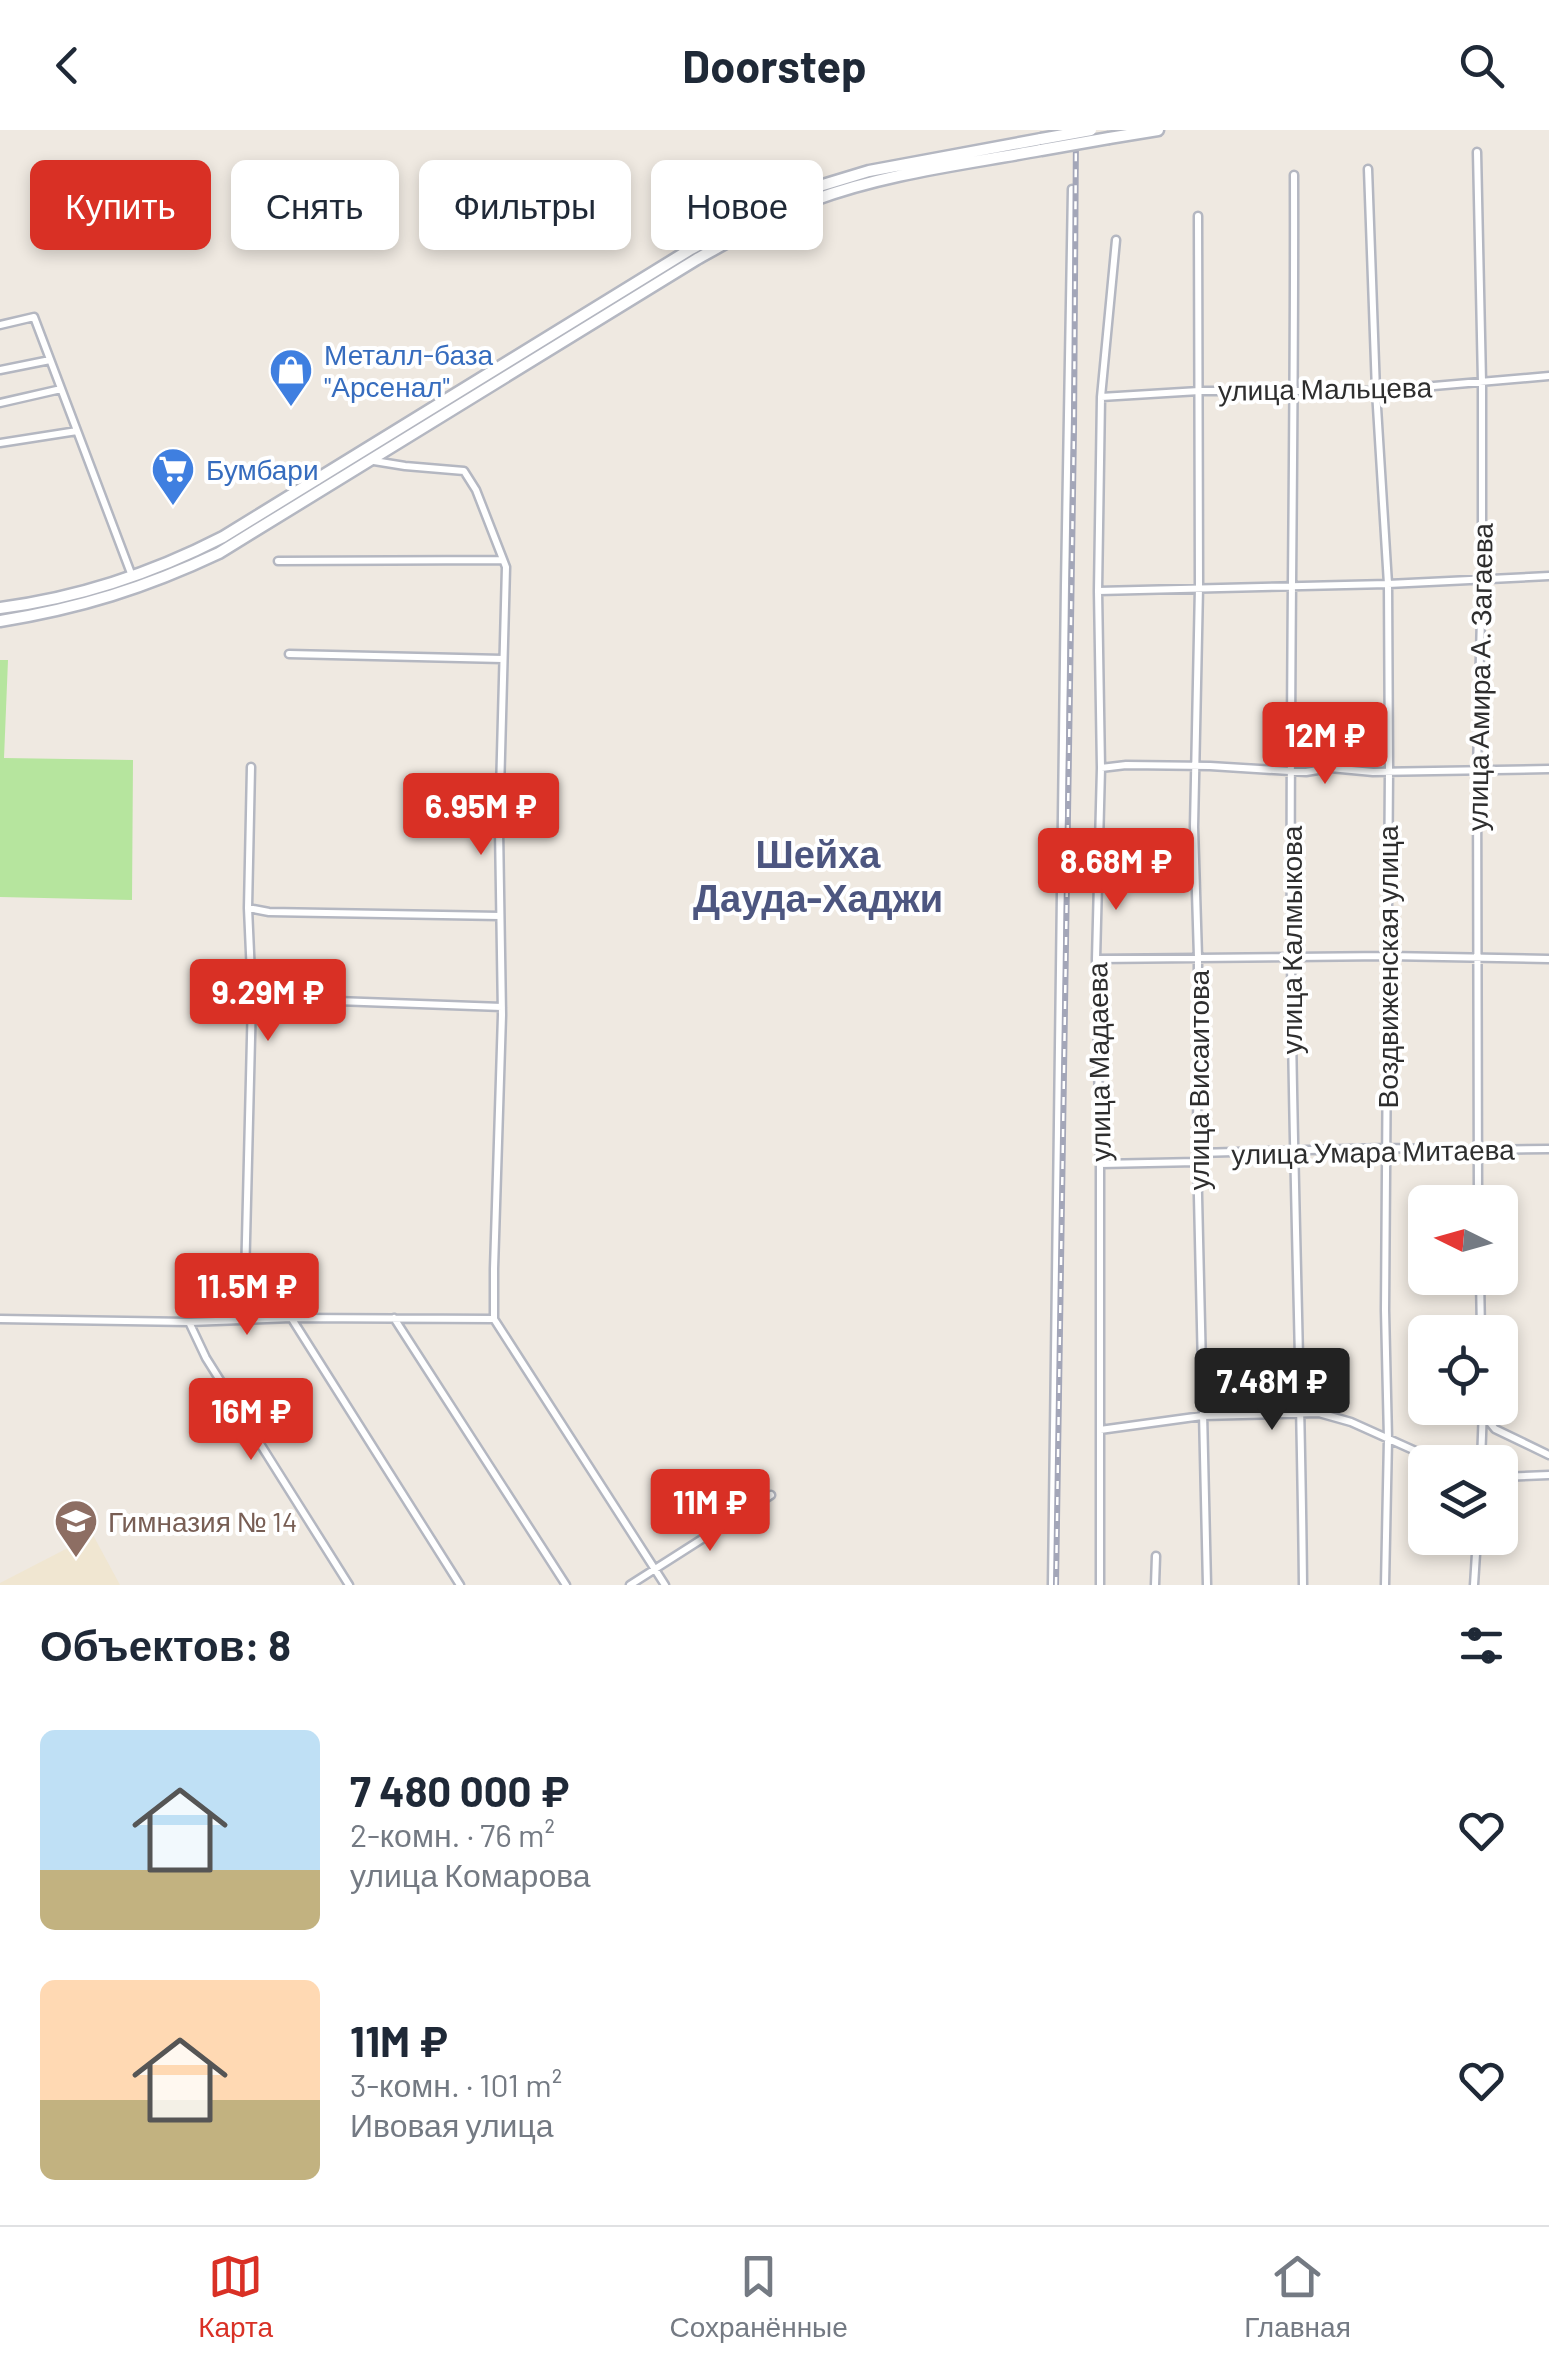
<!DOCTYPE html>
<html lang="ru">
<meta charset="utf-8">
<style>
body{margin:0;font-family:Barlow,sans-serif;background:#f2f2f3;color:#1f2937;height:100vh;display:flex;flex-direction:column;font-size:38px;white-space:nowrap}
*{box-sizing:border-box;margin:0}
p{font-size:32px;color:#747a83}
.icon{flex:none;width:55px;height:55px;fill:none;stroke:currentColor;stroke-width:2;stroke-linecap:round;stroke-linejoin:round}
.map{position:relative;height:1455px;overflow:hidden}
.details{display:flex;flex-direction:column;background:#fff;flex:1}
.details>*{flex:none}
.guide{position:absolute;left:30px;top:30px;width:1000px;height:90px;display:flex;gap:20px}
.needle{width:65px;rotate:275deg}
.tools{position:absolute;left:1408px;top:1055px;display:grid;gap:20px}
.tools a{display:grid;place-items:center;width:110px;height:110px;border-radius:15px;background:#fff;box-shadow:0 5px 15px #0003;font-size:50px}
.price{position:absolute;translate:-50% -85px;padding:0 22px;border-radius:10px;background:#d93025;color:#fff;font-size:32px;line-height:65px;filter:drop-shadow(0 2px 5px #0008)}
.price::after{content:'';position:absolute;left:50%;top:60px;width:30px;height:22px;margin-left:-15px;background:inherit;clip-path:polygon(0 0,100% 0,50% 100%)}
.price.on{background:#222;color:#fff}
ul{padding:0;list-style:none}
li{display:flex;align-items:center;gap:30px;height:250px;padding:0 40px}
li span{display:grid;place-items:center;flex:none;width:280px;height:200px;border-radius:15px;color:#555}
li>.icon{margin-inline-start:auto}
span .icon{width:120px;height:120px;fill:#fffc;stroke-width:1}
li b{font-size:42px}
h2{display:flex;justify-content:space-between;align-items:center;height:120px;padding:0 40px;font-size:42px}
.pill{padding:0 35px;border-radius:15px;background:#fff;box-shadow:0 5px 15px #0003;font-size:35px;line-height:90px}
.pill.on{background:#d93025;color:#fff}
header{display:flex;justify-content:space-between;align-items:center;height:130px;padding:0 40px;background:#fff;font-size:45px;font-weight:700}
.dock{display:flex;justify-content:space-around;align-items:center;height:140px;border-top:2px solid #e0e1e3;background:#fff;font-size:28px;color:#747a83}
.dock a{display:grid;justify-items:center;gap:5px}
.dock .on{color:#d93025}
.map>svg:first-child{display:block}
.education{fill:#f0e6d1}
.green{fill:#b6e59e}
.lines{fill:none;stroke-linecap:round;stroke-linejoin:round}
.minor-casing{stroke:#b4b7c1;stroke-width:11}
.secondary-casing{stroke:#b4b7c1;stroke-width:15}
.minor{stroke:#fff;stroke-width:6}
.secondary{stroke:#fff;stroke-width:10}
.rail-casing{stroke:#a3a6b8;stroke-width:6}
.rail{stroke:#fff;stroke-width:2.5;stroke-dasharray:8;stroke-linecap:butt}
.secondary-bridge-casing{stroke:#b4b7c1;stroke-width:15;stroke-linecap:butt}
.secondary-bridge{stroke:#fff;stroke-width:10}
.labels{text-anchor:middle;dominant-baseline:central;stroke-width:8;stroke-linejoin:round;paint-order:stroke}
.shop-label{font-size:28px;fill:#366cbe;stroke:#fff;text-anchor:start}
.street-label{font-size:28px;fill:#2e2e2e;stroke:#fff}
.education-label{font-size:28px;fill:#785e54;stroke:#fff;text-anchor:start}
.district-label{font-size:38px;font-weight:bold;fill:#4d5680;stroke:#fff}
</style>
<header><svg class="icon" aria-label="back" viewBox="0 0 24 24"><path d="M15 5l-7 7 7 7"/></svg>Doorstep<svg class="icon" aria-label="search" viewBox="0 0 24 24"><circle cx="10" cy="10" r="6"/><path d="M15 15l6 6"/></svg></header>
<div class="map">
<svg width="1549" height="1455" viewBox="0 0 1549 1455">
<rect width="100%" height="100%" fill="#efe9e1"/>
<!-- education -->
<path class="education" d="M93,1405L120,1455H0V1453Z"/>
<!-- green -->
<path class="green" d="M0,530H8L4,628L133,630L132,770L0,767Z"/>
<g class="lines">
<!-- minor casing -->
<g class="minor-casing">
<path id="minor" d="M1477,22L1482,252V449L1477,639L1478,1072
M1368,39L1376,261L1388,454L1389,640L1385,1180L1388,1309L1385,1455
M1294,45C1295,307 1289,568 1291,829C1293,1038 1301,1246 1303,1455
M1198,86L1199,457L1194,697L1198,827L1197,1023L1207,1455
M0,195L34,187L132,446
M0,240L50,230
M1101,267L1199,261H1376L1549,246
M0,273L61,259
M0,313L77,301
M374,331L405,336L464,341L476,360L506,437L499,699L502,885L494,1139V1189
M278,431L503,430
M1098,461L1388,454L1549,446
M289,524L503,529
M1101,638L1126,635L1210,636L1306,642L1330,638L1373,642L1549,639
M248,778L269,782L500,786
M1096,829L1388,826L1549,829
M252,868L502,877
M1197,1023L1386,1018L1477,1020L1549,1019
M1100,1034L1197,1032
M1480,1148L1481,1202
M394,1188L566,1455
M0,1189L189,1192L292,1188L494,1189
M292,1189L460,1455
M494,1189L665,1455
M244,1190L252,868L248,778L251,637
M189,1192L206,1228L349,1455
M1483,1284L1495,1299L1549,1325
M1100,1300L1202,1286L1319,1283L1351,1292L1440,1332
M1481,1332L1483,1278
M1500,1347L1549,1345
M630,1455L771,1365
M1052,1455L1065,455L1072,59
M1100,1455V1034L1096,829L1101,638L1098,461L1101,267L1116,110
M1155,1455L1156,1426
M1474,1455L1477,1408"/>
</g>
<!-- secondary casing -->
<g class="secondary-casing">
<path id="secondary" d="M1109,8L1158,0
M0,478C78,468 153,443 223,407L691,119L780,71L813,58L869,41L1041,9
M0,491C80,478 145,458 219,423L697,129C735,108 773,86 814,70C886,43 966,34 1041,20"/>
</g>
<!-- minor -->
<use href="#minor" class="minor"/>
<!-- secondary -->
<use href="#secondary" class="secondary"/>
<!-- rail casing -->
<g class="rail-casing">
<path id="rail" d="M1056,1455L1074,299L1076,0"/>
</g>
<!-- rail -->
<use href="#rail" class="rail"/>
<!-- secondary-bridge casing -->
<g class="secondary-bridge-casing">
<path id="secondary-bridge" d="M1041,9L1091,0
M1041,20L1109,8"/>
</g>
<!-- secondary-bridge -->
<use href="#secondary-bridge" class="secondary-bridge"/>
</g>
<!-- icons -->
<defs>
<g id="shop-pin" transform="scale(2.25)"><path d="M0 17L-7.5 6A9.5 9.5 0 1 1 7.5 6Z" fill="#3f7fe0" stroke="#fff"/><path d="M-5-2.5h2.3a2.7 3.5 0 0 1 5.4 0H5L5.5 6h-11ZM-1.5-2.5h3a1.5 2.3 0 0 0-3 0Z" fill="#fff"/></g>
<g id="supermarket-pin" transform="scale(2.25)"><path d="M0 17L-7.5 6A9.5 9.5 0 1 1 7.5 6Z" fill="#3f7fe0" stroke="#fff"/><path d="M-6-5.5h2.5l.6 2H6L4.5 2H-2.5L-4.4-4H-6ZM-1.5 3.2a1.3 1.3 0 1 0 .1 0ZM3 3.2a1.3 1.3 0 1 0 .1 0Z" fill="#fff"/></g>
<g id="school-pin" transform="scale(2.25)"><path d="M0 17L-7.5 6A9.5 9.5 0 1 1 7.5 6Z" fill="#8d6e63" stroke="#fff"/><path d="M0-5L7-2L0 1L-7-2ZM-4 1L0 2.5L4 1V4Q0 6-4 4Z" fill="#fff"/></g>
</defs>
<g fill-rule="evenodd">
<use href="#shop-pin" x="291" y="240"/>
<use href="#supermarket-pin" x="173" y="339"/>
<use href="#school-pin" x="76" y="1391"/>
</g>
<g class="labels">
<!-- shop labels -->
<g class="shop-label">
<text x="324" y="224">Металл-база<tspan x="324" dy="32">"Арсенал"</tspan></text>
<text x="206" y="339">Бумбари</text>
</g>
<!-- street labels -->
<g class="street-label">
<text transform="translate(1325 258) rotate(-1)">улица Мальцева</text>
<text transform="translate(1479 547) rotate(-89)">улица Амира А. Загаева</text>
<text transform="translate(1291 810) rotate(-90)">улица Калмыкова</text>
<text transform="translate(1387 837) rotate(-90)">Воздвиженская улица</text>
<text transform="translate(1098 932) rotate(-91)">улица Мадаева</text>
<text transform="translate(1198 950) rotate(-90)">улица Висаитова</text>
<text transform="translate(1373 1021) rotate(-1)">улица Умара Митаева</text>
</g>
<!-- education labels -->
<g class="education-label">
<text x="108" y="1391">Гимназия № 14</text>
</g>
<!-- district labels -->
<g class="district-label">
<text x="818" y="723">Шейха<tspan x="818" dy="44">Дауда-Хаджи</tspan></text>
</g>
</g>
</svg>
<div class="tools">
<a><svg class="needle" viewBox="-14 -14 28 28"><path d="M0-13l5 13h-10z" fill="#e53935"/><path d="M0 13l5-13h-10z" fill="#747a83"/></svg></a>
<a><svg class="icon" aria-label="locate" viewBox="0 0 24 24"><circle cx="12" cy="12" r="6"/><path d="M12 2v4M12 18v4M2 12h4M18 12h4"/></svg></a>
<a><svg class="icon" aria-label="layers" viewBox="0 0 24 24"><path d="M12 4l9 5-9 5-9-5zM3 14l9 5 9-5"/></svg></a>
</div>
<b class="price" style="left:1325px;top:657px">12M ₽</b>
<b class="price" style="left:481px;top:728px">6.95M ₽</b>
<b class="price" style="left:1116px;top:783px">8.68M ₽</b>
<b class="price" style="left:268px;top:914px">9.29M ₽</b>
<b class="price" style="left:247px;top:1208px">11.5M ₽</b>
<b class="price on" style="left:1272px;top:1303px">7.48M ₽</b>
<b class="price" style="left:251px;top:1333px">16M ₽</b>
<b class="price" style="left:710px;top:1424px">11M ₽</b>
<div class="guide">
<a class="pill on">Купить</a>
<a class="pill">Снять</a>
<a class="pill">Фильтры</a>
<a class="pill">Новое</a>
</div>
</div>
<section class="details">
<h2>Объектов: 8<svg class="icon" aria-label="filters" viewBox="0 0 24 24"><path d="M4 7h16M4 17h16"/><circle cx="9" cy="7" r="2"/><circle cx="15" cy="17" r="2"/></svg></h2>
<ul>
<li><span style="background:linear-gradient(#bfe0f5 70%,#c2b280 0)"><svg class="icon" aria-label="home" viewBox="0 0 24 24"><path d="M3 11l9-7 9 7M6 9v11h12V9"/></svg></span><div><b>7 480 000 ₽</b><p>2-комн. · 76 m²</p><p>улица Комарова</p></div><svg class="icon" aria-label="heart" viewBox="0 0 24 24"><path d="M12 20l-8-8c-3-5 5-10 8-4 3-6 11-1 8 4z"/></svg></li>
<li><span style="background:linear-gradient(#ffd9b3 60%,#c2b280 0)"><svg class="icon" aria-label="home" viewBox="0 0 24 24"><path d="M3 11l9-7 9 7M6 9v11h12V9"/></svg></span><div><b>11M ₽</b><p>3-комн. · 101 m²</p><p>Ивовая улица</p></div><svg class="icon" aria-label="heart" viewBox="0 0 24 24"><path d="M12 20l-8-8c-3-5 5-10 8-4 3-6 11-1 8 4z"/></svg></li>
</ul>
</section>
<nav class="dock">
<a class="on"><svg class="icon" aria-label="map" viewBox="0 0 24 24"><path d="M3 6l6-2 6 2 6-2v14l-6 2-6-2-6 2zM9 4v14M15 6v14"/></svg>Карта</a>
<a><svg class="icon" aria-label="saved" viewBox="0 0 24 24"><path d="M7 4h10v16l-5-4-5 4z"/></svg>Сохранённые</a>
<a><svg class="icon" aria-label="home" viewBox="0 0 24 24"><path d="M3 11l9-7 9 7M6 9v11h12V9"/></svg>Главная</a>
</nav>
